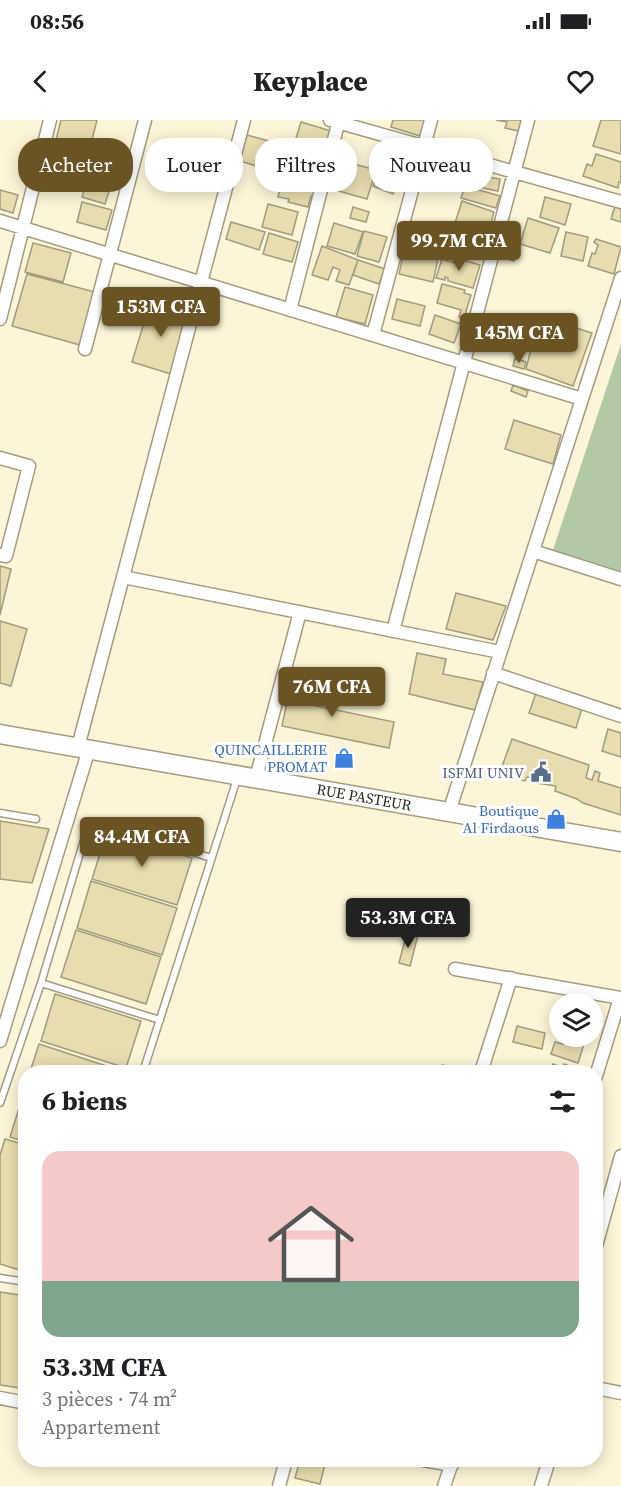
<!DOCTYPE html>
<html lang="fr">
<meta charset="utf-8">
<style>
body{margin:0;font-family:"Source Serif 4",serif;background:#f2f2f2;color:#202124;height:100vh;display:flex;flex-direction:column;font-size:22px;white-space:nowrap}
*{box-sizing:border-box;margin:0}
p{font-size:20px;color:#757577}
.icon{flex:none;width:33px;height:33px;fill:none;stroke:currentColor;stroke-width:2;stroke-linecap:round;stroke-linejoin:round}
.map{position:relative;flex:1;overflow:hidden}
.side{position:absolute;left:18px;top:945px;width:585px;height:402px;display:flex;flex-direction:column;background:#fff;border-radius:24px;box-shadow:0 3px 15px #0003}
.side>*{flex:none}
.top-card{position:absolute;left:18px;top:18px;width:585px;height:54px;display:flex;gap:12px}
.controls{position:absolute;left:549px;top:873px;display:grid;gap:12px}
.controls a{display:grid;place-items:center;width:54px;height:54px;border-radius:50%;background:#fff;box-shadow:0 3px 15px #0003;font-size:30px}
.price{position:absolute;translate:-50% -51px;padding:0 14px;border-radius:6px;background:#6b5424;color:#fff;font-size:20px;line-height:39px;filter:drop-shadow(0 2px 3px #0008)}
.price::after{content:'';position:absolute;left:50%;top:36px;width:18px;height:14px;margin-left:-9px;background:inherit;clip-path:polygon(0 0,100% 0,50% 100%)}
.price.current{background:#222;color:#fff}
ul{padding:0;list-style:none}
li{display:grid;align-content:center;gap:12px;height:318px;padding:0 24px}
li span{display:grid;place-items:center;height:186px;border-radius:18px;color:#555}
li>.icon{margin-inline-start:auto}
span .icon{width:108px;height:108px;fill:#fffc;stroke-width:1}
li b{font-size:26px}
h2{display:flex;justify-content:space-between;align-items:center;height:72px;padding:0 24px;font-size:26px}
.pill{padding:0 21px;border-radius:24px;background:#fff;box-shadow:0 3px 15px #0003;font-size:21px;line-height:54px}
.pill.current{background:#6b5424;color:#fff}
.status{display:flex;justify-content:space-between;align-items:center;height:42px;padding:0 30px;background:#fff;direction:ltr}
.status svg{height:16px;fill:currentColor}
header{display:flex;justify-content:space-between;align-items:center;height:78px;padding:0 24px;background:#fff;font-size:27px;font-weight:800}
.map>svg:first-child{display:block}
.green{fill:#b3c8a7}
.building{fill:#e8ddae;stroke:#a19b7f;stroke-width:1.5}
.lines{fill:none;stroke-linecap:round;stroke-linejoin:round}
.lane-casing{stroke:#a39c81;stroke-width:9}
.street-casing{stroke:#a39c81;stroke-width:15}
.secondary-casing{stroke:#a39c81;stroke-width:21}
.lane{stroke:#fff;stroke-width:6}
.street{stroke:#fff;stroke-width:12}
.secondary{stroke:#fff;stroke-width:18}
.labels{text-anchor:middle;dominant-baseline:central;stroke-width:6;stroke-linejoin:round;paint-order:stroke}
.shop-label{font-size:15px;fill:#366cbe;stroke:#fff;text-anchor:end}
.service-label{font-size:15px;fill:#4e5e75;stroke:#fff;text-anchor:end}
.street-label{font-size:15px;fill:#2b281d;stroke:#fff}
</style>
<div class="status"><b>08:56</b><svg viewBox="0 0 49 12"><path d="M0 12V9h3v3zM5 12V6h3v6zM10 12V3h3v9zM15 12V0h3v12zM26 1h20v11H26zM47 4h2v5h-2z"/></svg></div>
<header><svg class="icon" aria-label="back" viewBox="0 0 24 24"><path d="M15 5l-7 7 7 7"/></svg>Keyplace<svg class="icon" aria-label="heart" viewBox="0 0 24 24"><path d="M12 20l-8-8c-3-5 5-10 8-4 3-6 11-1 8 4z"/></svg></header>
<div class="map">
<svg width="621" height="1366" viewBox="0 0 621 1366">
<rect width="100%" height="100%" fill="#fcf5d7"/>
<!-- green -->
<path class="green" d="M621,224V452L553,430Z"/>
<!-- building -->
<path class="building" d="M61,0H97L83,55L49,47Z
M393,0H428L423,17L391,7Z
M496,0H522L519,11L505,8L507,2Z
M601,0H621V34L593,26Z
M301,2L331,11L325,34L294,25Z
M247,15L269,21V24L280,27L273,51L240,41Z
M188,32L226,43L219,69L180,59Z
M381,33L407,39L403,52L378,45Z
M596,34L621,42V62H619L618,68L583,56L587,44L592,46Z
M343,41L376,50L367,79L335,70Z
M378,54L398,62L393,74L373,66Z
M470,54L500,59L498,71L468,65Z
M88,58L111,65L105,84L82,77Z
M282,60L307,66L308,62L321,66L318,78L311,76L308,87L288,82L289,79L278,77Z
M465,66L500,76L496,88L461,78Z
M0,70L18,75L13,93L0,89Z
M545,77L571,84L565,105L540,97Z
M462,81L494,92L488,113L455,103Z
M82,82L112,90L106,110L77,102Z
M268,84L298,92L292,115L262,107Z
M615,86L621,88V102L611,99Z
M353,87L369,92L366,102L350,98Z
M528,98L559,108L550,133L520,124Z
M231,102L265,112L259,130L226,119Z
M334,103L363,112L355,134L327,126Z
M364,111L387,117L379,142L357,136Z
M456,112L486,121L480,139L450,130Z
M566,112L588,117L583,141L561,136Z
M269,113L298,122L292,142L263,134Z
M596,119L621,127L614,154L588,146L592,133L595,134L598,125L594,122Z
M33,123L71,133L63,162L25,152Z
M504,124L517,127L514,141L501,137Z
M322,126L358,140L349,165L336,161L340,150L333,147L328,160L312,155Z
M404,131L438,139L433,162L399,154Z
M442,139L458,144L460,139L480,145L473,168L448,161V158L445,157V160L436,158Z
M358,140L385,149L379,164L353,155Z
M27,154L95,172L80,225L12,206Z
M442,164L465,170L464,173L471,175L464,198L459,197L461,190L437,183Z
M345,167L373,175L365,204L336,197Z
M397,179L425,186L420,206L392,199Z
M150,183L190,195L171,254L132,242Z
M435,195L461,204L454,223L429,214Z
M539,196L592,213L573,266L526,249Z
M515,238L526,242L524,249L513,246Z
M513,265L528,271L526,277L511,271Z
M514,300L561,315L553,344L505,329Z
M0,446L11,449L0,495Z
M456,473L506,486L493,520L446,509Z
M0,501L27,509L11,566L0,563Z
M417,533L446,539L443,554L483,562L475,590L409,574Z
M293,553L312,557L307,584L394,602L389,628L282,606Z
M536,573L582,588L576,608L529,593Z
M608,609L621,613V637L602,631Z
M512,619L589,645L586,658L592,660L595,651L600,653L598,661L621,668V695L583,683L577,679L555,671L556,666L537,663L533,658L527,657L525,661L508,657L501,649Z
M0,701L49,709L32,763L0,759Z
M107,711L192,738L177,785L92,759Z
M91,761L177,788L162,835L77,808Z
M76,810L161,837L146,884L61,857Z
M407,812L418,815L410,846L399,843Z
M55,874L141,901L126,948L41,921Z
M517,906L545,913L542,929L513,922Z
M574,917L585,921L578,943L551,934L555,922L563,924L565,918L573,921Z
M39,924L125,952H30Z
M553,944L563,948L564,944L575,948L573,952H545L546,949L551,950Z
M442,945L465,949L464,952H441Z
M24,972L26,973V1022L10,1017Z
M5,1019L26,1025V1152L0,1144V1035Z
M0,1172L26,1176V1269L0,1265Z
M300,1340H326L320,1364L295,1358Z"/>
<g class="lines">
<!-- lane casing -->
<g class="lane-casing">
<path id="lane" d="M0,693L36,699
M41,863L160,900
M143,952L237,659
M0,983L41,863L87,710L92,704L101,702L211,738
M0,1158L26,1162"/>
</g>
<!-- street casing -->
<g class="street-casing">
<path id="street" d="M330,0L621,82
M0,101L582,279
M290,190L339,0
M0,199L50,0
M373,215L431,0
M85,229L145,0
M0,338L29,346L6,436L0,435
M533,431L621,459
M123,457L500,532
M393,511L528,0
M493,553L621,596
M78,627L244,0
M256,658L300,492
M449,692L621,158
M455,849L621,878
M0,921L89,629
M481,952L511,858
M596,956L620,878
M596,1126L621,1036
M596,1268L621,1273
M0,1278L26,1283
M423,1340L452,1345
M279,1366L286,1340
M444,1366L453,1340
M541,1366L549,1340"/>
</g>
<!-- secondary casing -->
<g class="secondary-casing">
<path id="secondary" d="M0,614L621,722"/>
</g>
<!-- lane -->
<use href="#lane" class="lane"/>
<!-- street -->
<use href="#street" class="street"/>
<!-- secondary -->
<use href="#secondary" class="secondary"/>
</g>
<!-- icons -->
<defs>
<g id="shop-bare" transform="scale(1.62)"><path d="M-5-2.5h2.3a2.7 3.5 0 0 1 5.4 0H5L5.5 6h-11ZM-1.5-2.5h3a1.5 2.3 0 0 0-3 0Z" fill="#3f7fe0" stroke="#fff" stroke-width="2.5" paint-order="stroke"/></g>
<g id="civic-bare" transform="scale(1.62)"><path d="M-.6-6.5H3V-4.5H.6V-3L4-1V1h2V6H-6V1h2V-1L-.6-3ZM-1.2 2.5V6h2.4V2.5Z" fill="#5c6f8a" stroke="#fff" stroke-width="2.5" paint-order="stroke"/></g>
</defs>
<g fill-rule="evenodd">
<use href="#shop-bare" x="344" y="638"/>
<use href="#civic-bare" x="541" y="652"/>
<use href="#shop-bare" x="556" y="699"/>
</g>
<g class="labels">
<!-- shop labels -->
<g class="shop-label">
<text x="327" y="629">QUINCAILLERIE<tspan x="327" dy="17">PROMAT</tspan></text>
<text x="539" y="690">Boutique<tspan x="539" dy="17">Al Firdaous</tspan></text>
</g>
<!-- service labels -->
<g class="service-label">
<text x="524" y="652">ISFMI UNIV</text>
</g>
<!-- street labels -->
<g class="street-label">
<text transform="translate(364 677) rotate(10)">RUE PASTEUR</text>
</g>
</g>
</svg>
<div class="controls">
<a><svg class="icon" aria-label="layers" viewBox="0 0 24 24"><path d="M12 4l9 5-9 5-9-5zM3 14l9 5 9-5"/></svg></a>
</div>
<b class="price" style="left:459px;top:152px">99.7M CFA</b>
<b class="price" style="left:161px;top:218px">153M CFA</b>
<b class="price" style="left:519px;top:244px">145M CFA</b>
<b class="price" style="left:332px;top:598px">76M CFA</b>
<b class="price" style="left:142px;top:748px">84.4M CFA</b>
<b class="price current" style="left:408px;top:829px">53.3M CFA</b>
<div class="top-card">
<a class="pill current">Acheter</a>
<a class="pill">Louer</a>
<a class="pill">Filtres</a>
<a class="pill">Nouveau</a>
</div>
<section class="side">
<h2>6 biens<svg class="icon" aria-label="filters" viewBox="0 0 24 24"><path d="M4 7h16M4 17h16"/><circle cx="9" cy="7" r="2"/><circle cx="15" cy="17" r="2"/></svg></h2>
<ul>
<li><span style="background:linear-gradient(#f6c9c9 70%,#7fa58c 0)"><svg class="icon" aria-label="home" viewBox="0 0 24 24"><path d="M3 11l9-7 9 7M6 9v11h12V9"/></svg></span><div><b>53.3M CFA</b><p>3 pièces · 74 m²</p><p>Appartement</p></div></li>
</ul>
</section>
</div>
